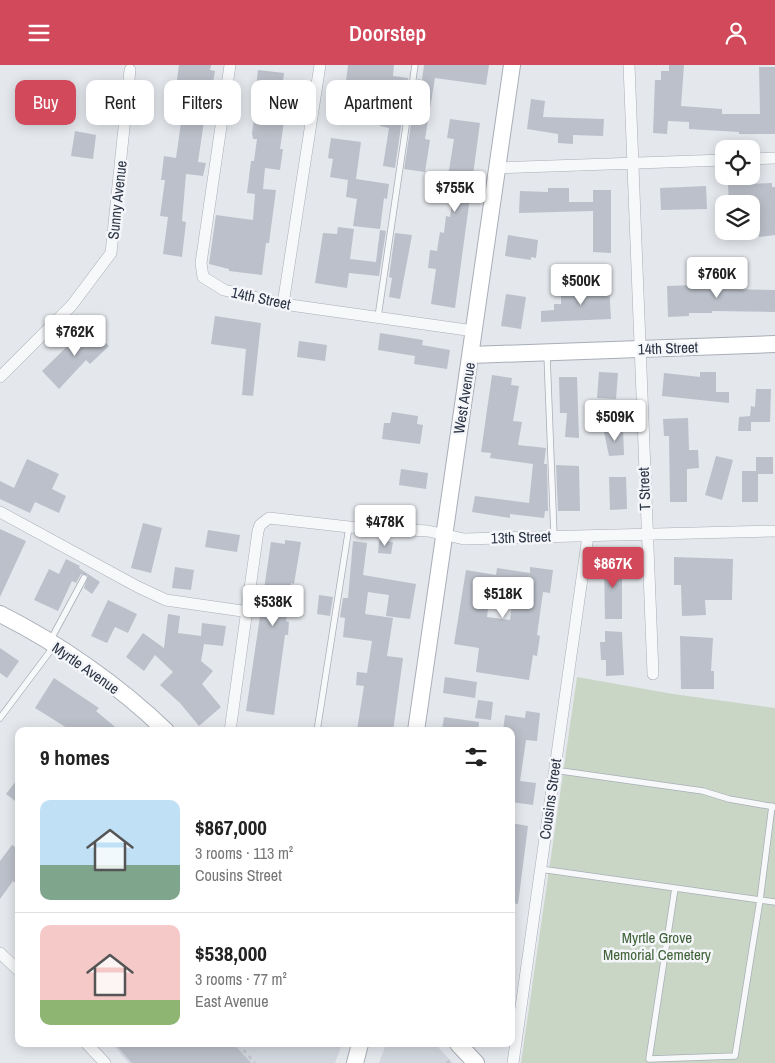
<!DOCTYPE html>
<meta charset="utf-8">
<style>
body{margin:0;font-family:"Archivo Narrow",sans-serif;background:#f6f6f6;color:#222;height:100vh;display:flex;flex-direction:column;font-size:19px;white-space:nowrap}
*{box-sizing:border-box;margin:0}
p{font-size:16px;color:#767676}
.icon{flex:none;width:28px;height:28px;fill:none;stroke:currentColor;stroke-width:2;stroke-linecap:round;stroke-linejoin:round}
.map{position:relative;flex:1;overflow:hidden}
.details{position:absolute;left:15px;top:662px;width:500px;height:320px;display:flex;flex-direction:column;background:#fff;border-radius:10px;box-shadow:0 2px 12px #0003}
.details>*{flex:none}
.guide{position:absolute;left:15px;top:15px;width:500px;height:45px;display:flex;gap:10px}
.controls{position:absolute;left:715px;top:75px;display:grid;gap:10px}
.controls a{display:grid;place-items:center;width:45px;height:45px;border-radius:10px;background:#fff;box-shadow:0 2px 12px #0003;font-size:25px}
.price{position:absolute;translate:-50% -42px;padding:0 11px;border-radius:5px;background:#fff;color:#222;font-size:16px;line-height:32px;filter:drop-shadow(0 1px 2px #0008)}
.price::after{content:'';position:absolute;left:50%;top:30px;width:15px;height:11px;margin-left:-8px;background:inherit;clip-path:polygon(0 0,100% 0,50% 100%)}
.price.active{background:#d1495b;color:#fff}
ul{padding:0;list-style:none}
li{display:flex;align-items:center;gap:15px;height:125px;padding:0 25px}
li+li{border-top:1px solid #e0e0e0}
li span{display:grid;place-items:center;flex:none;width:140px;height:100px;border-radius:10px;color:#555}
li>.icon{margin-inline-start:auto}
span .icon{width:60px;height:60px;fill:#fffc;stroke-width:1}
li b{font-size:21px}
h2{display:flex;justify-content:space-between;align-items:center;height:60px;padding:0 25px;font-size:21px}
.chip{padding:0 18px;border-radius:10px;background:#fff;box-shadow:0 2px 12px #0003;font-size:18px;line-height:45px}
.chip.active{background:#d1495b;color:#fff}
header{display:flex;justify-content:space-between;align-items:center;height:65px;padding:0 25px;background:#d1495b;color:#fff;font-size:22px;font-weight:600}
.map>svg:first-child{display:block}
.built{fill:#d2d6de}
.green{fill:#c9d6c5}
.building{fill:#bbc0ca;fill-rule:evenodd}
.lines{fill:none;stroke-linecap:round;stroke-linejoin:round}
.lane-casing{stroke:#a9aeb7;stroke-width:7}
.street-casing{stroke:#a9aeb7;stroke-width:12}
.secondary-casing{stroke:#a9aeb7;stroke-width:18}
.path{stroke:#c2c5cb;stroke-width:2.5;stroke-dasharray:4 4;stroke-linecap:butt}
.lane{stroke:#f7f8fa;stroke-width:5.5}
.street{stroke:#f7f8fa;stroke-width:11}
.secondary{stroke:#fff;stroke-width:16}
.labels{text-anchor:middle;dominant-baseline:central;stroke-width:5;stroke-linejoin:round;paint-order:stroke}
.street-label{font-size:15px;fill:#2b3445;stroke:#f4f6f9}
.park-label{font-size:15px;fill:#3f6138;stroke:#f4f6f9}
</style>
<header><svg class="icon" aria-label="menu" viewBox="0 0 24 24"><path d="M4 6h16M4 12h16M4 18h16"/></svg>Doorstep<svg class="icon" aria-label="person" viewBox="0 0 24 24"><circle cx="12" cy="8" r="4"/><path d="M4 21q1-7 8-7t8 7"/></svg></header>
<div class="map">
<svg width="775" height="998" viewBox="0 0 775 998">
<rect width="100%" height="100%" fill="#e4e7ec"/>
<!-- built -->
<path class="built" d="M112,979H342L335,998H129Z
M386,979H435L453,998H379Z"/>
<!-- green -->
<path class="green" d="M577,612L673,629L775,643V998H521Z"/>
<!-- building -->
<path class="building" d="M179,0H211L210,5L215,6L211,29H208L198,97L206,98L203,111L186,109L182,156L186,157L182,192L163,189L168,152L160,151L165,115H161L164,91L176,93L181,58L176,57L180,31L175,30Z
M348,0H394L393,11L408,13L395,103L383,101L389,63L380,61L381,58L336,52L339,33H344Z
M424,0H489L486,20L435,13L425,74L430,75L425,107L404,104L418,14L422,15Z
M669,0H684L681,41L722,44V49H760L759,2H775V69H739V67L689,64V57L668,56L667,69L653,68L655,15H661V6H669Z
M258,5L284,8L280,41L286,42L280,84H283L280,105L265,103L263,124L276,125L269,178H266L262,210L229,206V204L209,199L216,150L253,155L255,129L247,128L251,96H254L257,74H253L252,68L255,47L267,49L271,24L256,22Z
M531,34L545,36L543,52L604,54L603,71L573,70V79L558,78V69L527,64Z
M450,54L480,58L455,243L431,239L436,204L428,203L430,185L437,186L440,167L444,168L446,151L450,152L453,131L445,130L454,74L447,73Z
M75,66L96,70L93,94L71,91Z
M331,73L361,77L356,114L389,119L387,134L384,133L380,164L353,161L357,134L346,132L348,115L330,112L333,94L328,93Z
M772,118V122H775V170L759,172L756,144H752V139H729L728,120Z
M706,121L707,144L661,145L660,123Z
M548,123H569V137H593V125H611V188L593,187V146L519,148L520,126L548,127Z
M338,162L354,164L350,194L376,197L380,165L386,166L379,211L349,208L347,223L315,218L323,168L337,169Z
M395,168L412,170L400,234L389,232L392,213L389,212Z
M508,170L538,175L536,193L531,192V195L505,191Z
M696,213H725V224L775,225V247L712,246V248H689V251L668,252L667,221L696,220Z
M609,220L611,254L541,257V246L554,245V239H561V228L590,227V221Z
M506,229L526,232L521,264L501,261Z
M215,251L261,258L253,331L242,330L246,284L211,279Z
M88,261L109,281L90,299L86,295L59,324L42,306Z
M380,268L423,275L422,280L450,285L447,304L414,299L415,291L378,285Z
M299,276L327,280L325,296L297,292Z
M599,307L618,308L616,334L597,333Z
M700,307H716V327H729V338L662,331L664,308L700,312Z
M492,310L512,313L511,320L519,321L513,356L522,357L518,380L546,383L544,399H547L548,446H545L544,453L510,449V453L472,447L475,431L529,438L533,399L490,393L491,388L481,387Z
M559,312H577L579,373L565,372L567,348H560Z
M756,324H771L770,357H751V366H738L739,352L750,351L751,341L755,342Z
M392,347L418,351L417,359L423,360L420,379L382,374L384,358H390Z
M688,353L689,385H698L699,403L687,404V437H670L669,371H664L663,354Z
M623,363L624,390L609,391L604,367Z
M716,391L733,395L722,435L705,430Z
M756,392H773V409H758V437H742V406H756Z
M27,394L59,409L52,424L66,431L59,448L35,437L30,448L0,434V416L14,423Z
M556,400L579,401L580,446H558Z
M401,404L428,408L426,424L399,420Z
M609,412H626L627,444L610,445Z
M143,458L162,463L151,508L131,503Z
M0,464L26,476L0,532Z
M208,465L240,470L237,487L205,482Z
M285,475L301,477L294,519L291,518L286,556L289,557L288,570H285L274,650L246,646L271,477L285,479Z
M379,475L393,477L391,489L378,488Z
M353,476L367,478L363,510L416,519L410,554L386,551L389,530L368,527L365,549L393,553L387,591L403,593L393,666L357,665L364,621L356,620L357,607L367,608L372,576L343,572L345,553L340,552L343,533H348Z
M674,492L733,494L732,535H705L706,550L682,551L681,520H674Z
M66,494L80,501L79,503L100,517L92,529L84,523L88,511L81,509L76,518L72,516L58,546L34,535L49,504L59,509Z
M622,495V554H605L604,496Z
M175,502L194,505L191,525L172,523Z
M530,502L553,505L550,528L543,527L537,570L540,571L537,591L533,590L529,615L476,607L479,583L454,579L466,505L496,510L497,503L530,508ZM490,527L513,530L510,555L487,552Z
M319,530L333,532L330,551L317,549Z
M108,535L137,549L128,568L115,562L107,578L91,571Z
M168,549L180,551L178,568L201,571L202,558L226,561L223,581L204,579L201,596L213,606L202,619L221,642L199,661L180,638L160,620L173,607L155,590L144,606L126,592L143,568L164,583Z
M605,566L622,567L624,610L606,611V595H601L600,577H605Z
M680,571L713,573L711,606H714V624H681Z
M0,583L19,596L7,613L0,608Z
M445,612L477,617L475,633L443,628Z
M54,613L99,643L96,646L120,666H72L35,643Z
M478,635L493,637L491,655L475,653Z
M526,646L540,648L537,676L526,675L520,716L536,718L533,740L511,737V666H503L505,650L525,653Z
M444,652L479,657L478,666L442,665Z
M19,712V739L6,729Z
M511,758L528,761L518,839L511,838Z
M12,780L19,784V821L13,816L0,834V796Z
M115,979H234L251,998H132Z"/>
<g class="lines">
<!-- lane casing -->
<g class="lane-casing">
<path id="lane" d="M378,252L415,0
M547,290L554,471
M50,576L84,513
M0,653L54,581
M317,666L349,462
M554,705L703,726L729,734L775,742
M540,804L775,837
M675,823L649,994L735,991L760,835L772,741"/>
</g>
<!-- street casing -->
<g class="street-casing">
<path id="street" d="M230,0L201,198L203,212L224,225L283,239L474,266
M629,0L653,609
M751,94L775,93
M497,103L724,95
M283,239L320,0
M0,312L72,240L111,188L130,5
M0,447L138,522L166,535L249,547
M230,666L258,466L260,460L269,453L349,462L428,466L464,474L775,466
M0,888L19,906
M87,979L105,998
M513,998L588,471"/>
</g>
<!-- secondary casing -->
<g class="secondary-casing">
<path id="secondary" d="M471,290L775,279
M0,549C58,578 120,621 166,666
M416,666L512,0
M458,979L476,998
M355,998L360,979"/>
</g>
<!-- path -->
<path class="path" d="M238,979L255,998
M446,998L452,995"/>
<!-- lane -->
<use href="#lane" class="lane"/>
<!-- street -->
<use href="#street" class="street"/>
<!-- secondary -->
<use href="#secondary" class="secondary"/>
</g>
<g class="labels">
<!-- street labels -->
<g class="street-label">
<text transform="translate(117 135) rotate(-84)">Sunny Avenue</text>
<text transform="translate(261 233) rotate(12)">14th Street</text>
<text transform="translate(668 283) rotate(-2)">14th Street</text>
<text transform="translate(464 333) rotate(-81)">West Avenue</text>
<text transform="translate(644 424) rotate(-92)">T Street</text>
<text transform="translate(521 472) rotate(-2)">13th Street</text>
<text transform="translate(86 603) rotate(35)">Myrtle Avenue</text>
<text transform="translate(550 734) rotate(-82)">Cousins Street</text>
</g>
<!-- park labels -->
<g class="park-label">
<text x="657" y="872">Myrtle Grove<tspan x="657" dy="17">Memorial Cemetery</tspan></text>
</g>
</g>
</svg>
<div class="controls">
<a><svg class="icon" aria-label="locate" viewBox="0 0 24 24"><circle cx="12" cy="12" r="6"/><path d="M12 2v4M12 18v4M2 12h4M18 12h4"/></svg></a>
<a><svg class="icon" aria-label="layers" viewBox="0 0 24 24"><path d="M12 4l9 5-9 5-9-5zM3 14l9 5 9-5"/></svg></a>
</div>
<b class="price" style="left:455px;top:148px">$755K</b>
<b class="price" style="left:717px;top:234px">$760K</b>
<b class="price" style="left:581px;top:241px">$500K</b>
<b class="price" style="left:75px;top:292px">$762K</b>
<b class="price" style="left:615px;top:377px">$509K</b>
<b class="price" style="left:385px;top:482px">$478K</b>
<b class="price active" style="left:613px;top:524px">$867K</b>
<b class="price" style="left:503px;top:554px">$518K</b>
<b class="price" style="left:273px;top:562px">$538K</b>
<div class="guide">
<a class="chip active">Buy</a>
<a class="chip">Rent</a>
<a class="chip">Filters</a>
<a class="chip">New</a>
<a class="chip">Apartment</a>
</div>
<section class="details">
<h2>9 homes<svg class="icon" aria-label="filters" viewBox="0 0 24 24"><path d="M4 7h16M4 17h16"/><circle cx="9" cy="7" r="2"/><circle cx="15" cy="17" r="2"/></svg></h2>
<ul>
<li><span style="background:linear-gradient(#bfe0f5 65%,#7fa58c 0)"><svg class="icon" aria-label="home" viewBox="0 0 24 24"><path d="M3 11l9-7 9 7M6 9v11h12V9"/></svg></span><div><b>$867,000</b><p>3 rooms · 113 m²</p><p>Cousins Street</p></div></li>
<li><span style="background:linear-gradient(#f6c9c9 75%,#8fb573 0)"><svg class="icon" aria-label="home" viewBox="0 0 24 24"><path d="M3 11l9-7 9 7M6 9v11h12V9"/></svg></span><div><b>$538,000</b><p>3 rooms · 77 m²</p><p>East Avenue</p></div></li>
</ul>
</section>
</div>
